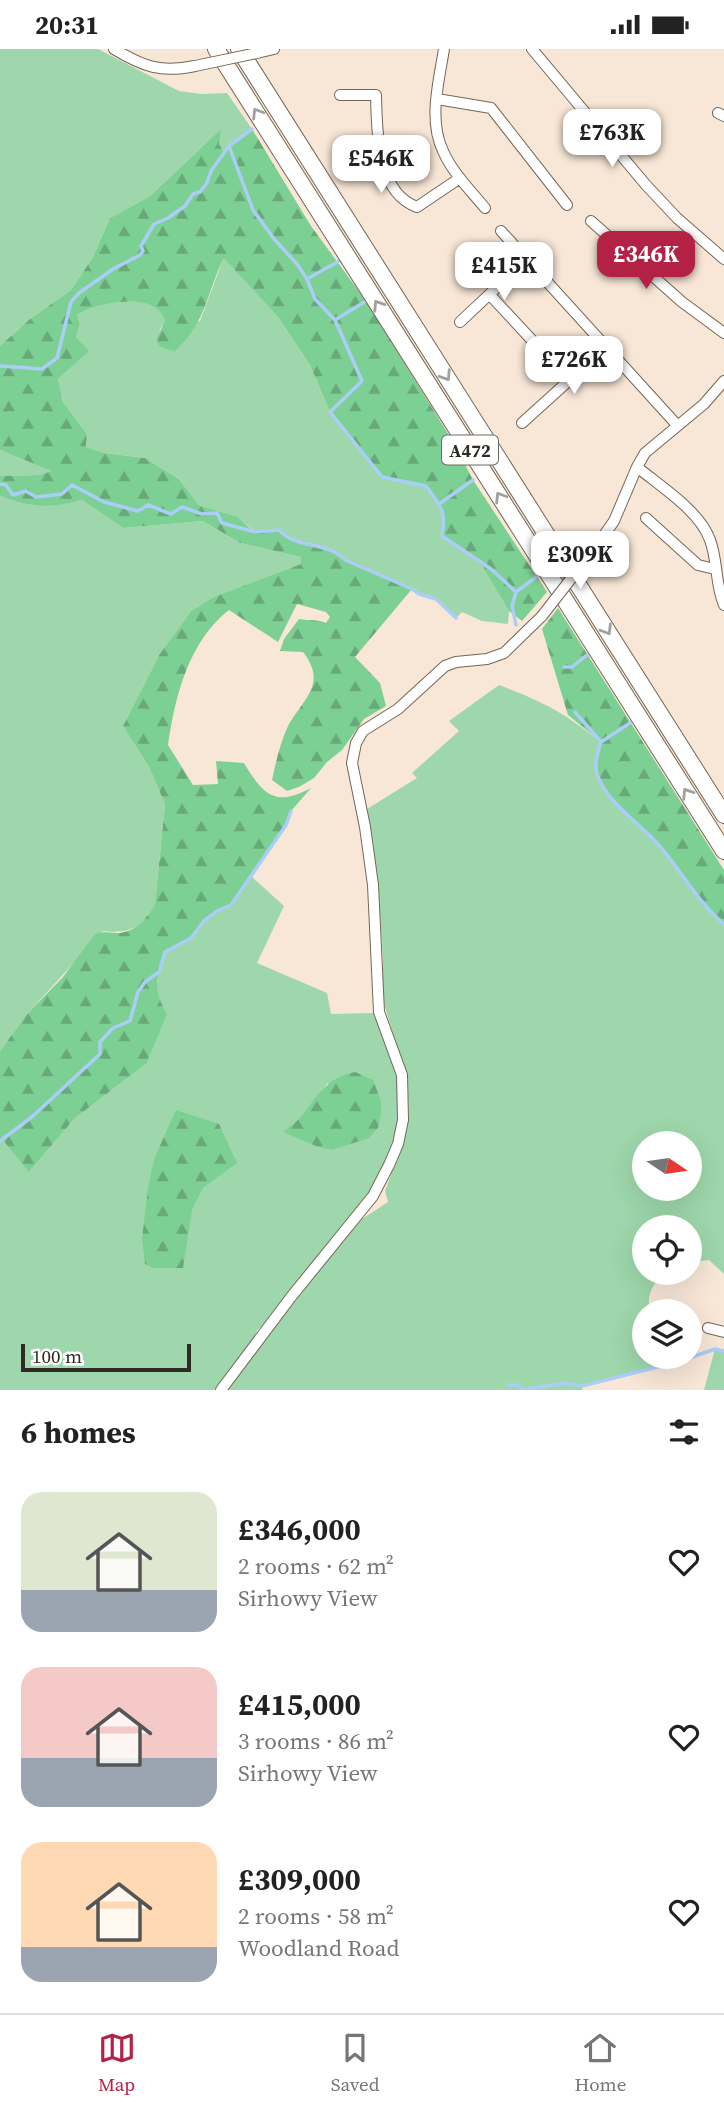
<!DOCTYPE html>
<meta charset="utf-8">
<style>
body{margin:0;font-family:"Source Serif 4",serif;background:#f2f2f2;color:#222;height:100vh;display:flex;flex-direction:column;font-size:26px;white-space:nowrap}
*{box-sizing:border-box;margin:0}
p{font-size:23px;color:#767676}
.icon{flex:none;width:38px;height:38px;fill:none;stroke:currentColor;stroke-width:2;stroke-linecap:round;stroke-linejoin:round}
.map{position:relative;height:1341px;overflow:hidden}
.details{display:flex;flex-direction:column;background:#fff;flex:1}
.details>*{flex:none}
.needle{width:46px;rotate:103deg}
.fabs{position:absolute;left:632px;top:1082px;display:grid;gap:14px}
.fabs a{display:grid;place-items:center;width:70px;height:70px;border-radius:50%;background:#fff;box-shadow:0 7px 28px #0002;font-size:35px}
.scale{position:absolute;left:21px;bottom:18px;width:170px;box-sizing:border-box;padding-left:7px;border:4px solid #302a24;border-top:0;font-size:19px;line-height:24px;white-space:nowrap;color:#302a24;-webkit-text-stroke:5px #fff;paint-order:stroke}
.price{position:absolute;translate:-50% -60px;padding:0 16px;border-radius:14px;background:#fff;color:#222;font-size:23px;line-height:46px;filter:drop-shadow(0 2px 4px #0008)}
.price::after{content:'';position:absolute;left:50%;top:42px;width:21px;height:16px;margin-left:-10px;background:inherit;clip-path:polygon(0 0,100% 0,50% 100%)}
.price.on{background:#b32145;color:#fff}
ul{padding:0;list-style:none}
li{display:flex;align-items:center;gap:21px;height:175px;padding:0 21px}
li span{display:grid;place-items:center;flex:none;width:196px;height:140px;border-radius:21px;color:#555}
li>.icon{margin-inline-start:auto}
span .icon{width:84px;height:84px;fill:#fffc;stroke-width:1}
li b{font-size:30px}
h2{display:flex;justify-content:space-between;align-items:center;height:84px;padding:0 21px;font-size:30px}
.status{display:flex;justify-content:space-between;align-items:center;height:49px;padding:0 35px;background:#fff;direction:ltr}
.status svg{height:19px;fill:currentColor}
.tab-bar{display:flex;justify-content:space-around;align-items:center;height:98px;border-top:2px solid #e0e0e0;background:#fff;font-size:19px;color:#767676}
.tab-bar a{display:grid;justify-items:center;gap:4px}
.tab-bar .on{color:#b32145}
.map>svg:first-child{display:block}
.green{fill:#9ed7ab;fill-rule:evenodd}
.forest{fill:url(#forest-firs)}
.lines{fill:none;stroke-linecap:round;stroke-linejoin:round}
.stream{stroke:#abcef9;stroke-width:3.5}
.street-casing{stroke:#746657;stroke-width:12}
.primary-casing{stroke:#746657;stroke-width:18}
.street{stroke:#fff;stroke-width:10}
.primary{stroke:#fff;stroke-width:16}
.street-bridge-casing{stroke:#746657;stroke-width:12;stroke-linecap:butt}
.street-bridge{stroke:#fff;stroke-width:10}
.oneway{stroke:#a29f9c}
.labels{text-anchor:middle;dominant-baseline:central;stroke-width:7;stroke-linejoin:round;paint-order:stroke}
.shield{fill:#fff;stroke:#6e6a66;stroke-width:2}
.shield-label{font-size:18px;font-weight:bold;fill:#302a24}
</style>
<div class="status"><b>20:31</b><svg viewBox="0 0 49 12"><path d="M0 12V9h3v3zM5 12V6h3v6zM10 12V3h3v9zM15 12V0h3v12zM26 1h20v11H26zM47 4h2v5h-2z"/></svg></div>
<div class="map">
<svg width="724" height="1341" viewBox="0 0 724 1341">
<defs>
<pattern id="forest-firs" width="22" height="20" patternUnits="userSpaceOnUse" patternTransform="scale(1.75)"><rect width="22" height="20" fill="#7dd093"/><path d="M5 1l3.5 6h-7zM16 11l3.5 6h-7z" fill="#67a978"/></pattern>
</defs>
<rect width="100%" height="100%" fill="#f8e7d7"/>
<!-- green -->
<path class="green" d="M0,0H98L179,42L201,45L227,44L252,80L237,90L224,103L219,95L220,81L150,147L110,169L93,208L71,241L30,270L0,297Z
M224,208L278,268L310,316L330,363L382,427L426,437C440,457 447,461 442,487L479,512L509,562L508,575L482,572L462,563L456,569L436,550L419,545L411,540L345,511C327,492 296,499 279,481L255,483L238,468L199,456L179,430L145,409L105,404L86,398L87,385L63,353L58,330L88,302L76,288L80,275L77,266C96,253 157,242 166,271L159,282L200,272Z
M0,401L54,422L39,426L0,427Z
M0,447C24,456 56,459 82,451L123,479L203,472L240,494L301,508V515L215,548L191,562L159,606L123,677L149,718L165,755L155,855C141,879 130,885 103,882L27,965L0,1002Z
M499,636C542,652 565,664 601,693L596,710L604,737L621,758L658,795L712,865L724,875V1225L709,1211L690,1213V1178H644V1223H666C653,1234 646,1245 650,1262H644V1307H667L669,1314L583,1337L582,1341H227L317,1223L362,1170L388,1153L385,1142L397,1109L409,1066L407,1031L382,948L383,911L379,848L367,760L417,729L412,724L459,682L449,672ZM644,1094H690V1139H644Z
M251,827L284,857L257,914L327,944L331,965L375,964C379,982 389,997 394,1015C408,1059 392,1107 369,1145L264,1276L257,1281L255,1291L214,1341H0V1092L2,1090L30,1122L75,1069L146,1015L159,923L165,903L191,889L204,872L217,862L231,856ZM328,1034L346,1096L332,1101L284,1083L303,1066ZM164,1091L204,1138L192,1161L142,1189L154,1110Z
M715,1300L724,1302V1341H704Z"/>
<!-- forest -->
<path class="forest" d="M221,80L219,95L224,103L237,90L252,80L311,177L366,252L455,396L473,431L547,543L522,572L509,562L479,512L442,487C447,462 440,457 426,437L382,428L330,363L310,316L278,268L224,209C206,244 208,271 175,302C147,297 159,289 165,271C157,242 96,253 77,266L80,275L76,288L89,302L58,330L63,353L87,385L86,398L105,404L145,409L179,430L199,456L238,468L254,483L279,481C296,500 327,493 345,511L412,540L355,608L380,634L386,657L364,670L342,701L327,713L314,729L299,738L287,742L272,731C276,713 280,694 288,677C303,650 328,635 303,603L280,602L284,590L299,570C309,572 317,570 326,574L330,568L326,563L297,555L278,593L229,561C189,592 175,647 168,696L193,736L218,735L216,712L244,714C264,747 275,758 311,739L291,762L286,776L231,856L217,862L204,872L191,889L165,903C157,930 152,940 167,965L146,1015L75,1069L29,1123L2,1090L0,1092V1002L27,965L63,928L95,885C104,882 109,884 118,884C136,883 147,869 155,855L165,755L149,718L123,677L159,606L191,562L214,548L301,515V508L240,494L203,472L123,479L82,451C50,460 30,458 0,447V427L39,426L52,422L0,401V297L30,270L71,241L93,208L110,169L150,147Z
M558,559L724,821V875C698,854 680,820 658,795C638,773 607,754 597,725C593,714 598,703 601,693L568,666L542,580Z
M355,1023L373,1031L381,1052V1065L378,1079L369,1089L332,1101L318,1098L283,1083C290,1077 299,1071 304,1064C318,1045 330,1027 355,1023Z
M176,1061L219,1075L237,1114L204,1138L192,1161L183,1219H154L145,1215L142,1189L148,1139L154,1110Z"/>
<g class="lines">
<!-- stream -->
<path class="stream" d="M229,97L253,161L274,190L297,215L307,230L315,250L335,271L362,332L330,363L382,428L426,437C440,457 447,461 442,487L491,520L516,543L512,557L516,576
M307,230L339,212
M335,271L366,252
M0,317L42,320L57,309L71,253L79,244L113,220L140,206L143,202L141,197L154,175L168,169L185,157L193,145L200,143L207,134L211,122L229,97L252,80
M0,435L6,436L13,446L26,442L36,448L62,445L72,436L104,453L138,462L148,456L171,465L182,458L202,465L217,464L222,474L255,483L279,481C296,500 327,492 345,511L412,540L419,545L436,550L456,569
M439,455L473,431
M516,543L536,528
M564,618H572L587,606
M575,663L601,693C598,703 594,714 597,725C607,754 638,773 658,795C680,820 698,854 724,875
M601,693L630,674
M0,1092L33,1067L100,1005V993L113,979L130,972L138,943L145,933L159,923L165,903L191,889L204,872L217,862L231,856L286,776L291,762
M507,1336H517L523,1340
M523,1341L564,1334L582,1337L673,1314L675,1308H692L715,1300L724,1302"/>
<!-- street casing -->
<g class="street-casing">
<path id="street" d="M114,0C144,18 161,24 195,17
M444,0C439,32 428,71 443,102C452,123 471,142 485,159
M532,0L646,136L677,169L724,210
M257,4L274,0
M340,46H376C377,82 376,143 417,158L460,129
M437,50L491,59L567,156
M718,64L724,67
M591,172L682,253L724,284
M501,182L677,376
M490,246L569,331
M460,273L527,210
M522,374L606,298
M637,418C660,437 700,462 710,491C718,512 715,535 724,556
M646,469L698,516L715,520
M595,499L614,472L637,418L645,404L704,355L724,332
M708,1279L724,1283
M221,1341L291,1248L373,1147L389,1116L398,1095L403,1071L402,1026L379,963L373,836L365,778L352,714L356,694L363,682L398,660L445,617L456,613L487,610L504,604L542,567"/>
</g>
<!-- primary casing -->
<g class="primary-casing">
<path id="primary" d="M216,0L724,802
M239,0L724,766"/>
</g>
<!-- street -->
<use href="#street" class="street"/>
<!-- primary -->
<use href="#primary" class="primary"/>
<!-- street-bridge casing -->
<g class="street-bridge-casing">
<path id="street-bridge" d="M195,17L257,4
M542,567L595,499"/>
</g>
<!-- street-bridge -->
<use href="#street-bridge" class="street-bridge"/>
</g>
<!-- one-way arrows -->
<defs><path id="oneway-chevron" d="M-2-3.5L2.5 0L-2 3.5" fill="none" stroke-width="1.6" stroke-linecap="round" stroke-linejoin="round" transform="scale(1.75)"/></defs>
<g class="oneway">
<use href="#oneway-chevron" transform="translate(257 64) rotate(-122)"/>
<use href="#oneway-chevron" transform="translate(378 256) rotate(-123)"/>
<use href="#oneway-chevron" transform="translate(446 327) rotate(57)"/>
<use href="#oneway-chevron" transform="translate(500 448) rotate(-122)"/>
<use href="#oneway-chevron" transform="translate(607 581) rotate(58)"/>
<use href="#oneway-chevron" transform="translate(687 744) rotate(-123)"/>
</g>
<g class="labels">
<!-- shield labels -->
<rect class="shield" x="442" y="386.5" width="56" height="29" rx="5"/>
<g class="shield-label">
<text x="470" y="401">A472</text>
</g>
</g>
</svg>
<div class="fabs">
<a><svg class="needle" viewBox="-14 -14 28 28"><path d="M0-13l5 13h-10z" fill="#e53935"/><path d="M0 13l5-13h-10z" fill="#767676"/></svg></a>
<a><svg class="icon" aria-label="locate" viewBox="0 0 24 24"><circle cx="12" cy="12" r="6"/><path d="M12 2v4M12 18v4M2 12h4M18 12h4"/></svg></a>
<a><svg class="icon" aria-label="layers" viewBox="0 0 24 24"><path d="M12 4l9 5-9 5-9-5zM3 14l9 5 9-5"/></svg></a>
</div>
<div class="scale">100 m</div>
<b class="price" style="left:612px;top:120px">£763K</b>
<b class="price" style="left:381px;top:146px">£546K</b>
<b class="price on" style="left:646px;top:242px">£346K</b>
<b class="price" style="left:504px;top:253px">£415K</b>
<b class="price" style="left:574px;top:347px">£726K</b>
<b class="price" style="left:580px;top:542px">£309K</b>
</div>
<section class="details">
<h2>6 homes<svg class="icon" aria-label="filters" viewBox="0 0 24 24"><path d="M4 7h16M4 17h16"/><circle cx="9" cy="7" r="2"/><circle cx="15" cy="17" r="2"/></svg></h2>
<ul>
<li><span style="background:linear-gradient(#dfe7d0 70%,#9aa5b1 0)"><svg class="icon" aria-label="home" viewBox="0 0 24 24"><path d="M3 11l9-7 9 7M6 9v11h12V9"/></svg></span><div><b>£346,000</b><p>2 rooms · 62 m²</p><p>Sirhowy View</p></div><svg class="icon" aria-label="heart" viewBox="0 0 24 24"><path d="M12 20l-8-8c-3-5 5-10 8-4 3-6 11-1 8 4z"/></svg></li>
<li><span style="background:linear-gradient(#f6c9c9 65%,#9aa5b1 0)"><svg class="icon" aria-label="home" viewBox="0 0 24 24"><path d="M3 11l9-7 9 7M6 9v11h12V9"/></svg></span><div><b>£415,000</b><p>3 rooms · 86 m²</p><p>Sirhowy View</p></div><svg class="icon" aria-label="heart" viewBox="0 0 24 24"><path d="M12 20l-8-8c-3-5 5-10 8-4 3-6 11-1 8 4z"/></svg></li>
<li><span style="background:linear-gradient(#ffd9b3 75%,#9aa5b1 0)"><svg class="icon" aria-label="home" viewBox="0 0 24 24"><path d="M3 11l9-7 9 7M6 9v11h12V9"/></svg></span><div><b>£309,000</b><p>2 rooms · 58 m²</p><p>Woodland Road</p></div><svg class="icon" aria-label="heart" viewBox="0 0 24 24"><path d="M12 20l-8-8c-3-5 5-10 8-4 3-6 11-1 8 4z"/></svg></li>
</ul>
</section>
<nav class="tab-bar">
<a class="on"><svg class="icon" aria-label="map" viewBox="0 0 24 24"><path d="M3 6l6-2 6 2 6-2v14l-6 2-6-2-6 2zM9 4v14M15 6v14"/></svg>Map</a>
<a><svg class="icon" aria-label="saved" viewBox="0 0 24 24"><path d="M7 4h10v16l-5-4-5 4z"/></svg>Saved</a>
<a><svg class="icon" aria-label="home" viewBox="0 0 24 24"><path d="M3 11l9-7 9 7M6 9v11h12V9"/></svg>Home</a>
</nav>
